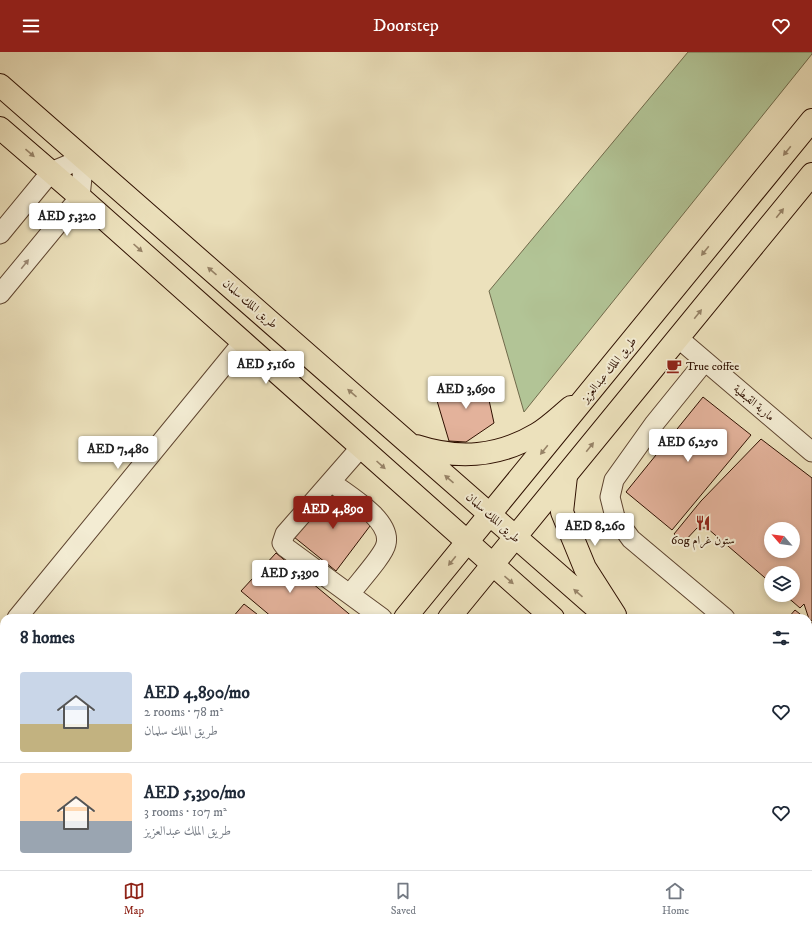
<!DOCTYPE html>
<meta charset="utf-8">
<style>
body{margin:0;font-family:"IM FELL DW Pica",Amiri,serif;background:#f2f2f3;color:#1f2937;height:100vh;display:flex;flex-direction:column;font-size:15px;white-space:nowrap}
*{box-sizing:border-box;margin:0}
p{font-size:13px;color:#747a83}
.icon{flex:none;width:22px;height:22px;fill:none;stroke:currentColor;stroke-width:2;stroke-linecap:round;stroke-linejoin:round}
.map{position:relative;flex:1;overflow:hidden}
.sheet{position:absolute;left:0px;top:562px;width:812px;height:256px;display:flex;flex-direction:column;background:#fff;border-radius:12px 12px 0 0;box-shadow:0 2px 6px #0003}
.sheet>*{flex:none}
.needle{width:26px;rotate:298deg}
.fabs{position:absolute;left:764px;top:470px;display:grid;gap:8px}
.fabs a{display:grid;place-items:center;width:36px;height:36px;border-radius:50%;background:#fff;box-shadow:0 2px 6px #0003;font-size:20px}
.price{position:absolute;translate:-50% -34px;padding:0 9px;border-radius:4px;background:#fff;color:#222;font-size:13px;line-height:26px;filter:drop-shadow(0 1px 2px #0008)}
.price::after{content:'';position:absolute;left:50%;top:24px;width:12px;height:9px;margin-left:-6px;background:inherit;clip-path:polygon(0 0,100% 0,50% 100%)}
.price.active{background:#8f2418;color:#fff}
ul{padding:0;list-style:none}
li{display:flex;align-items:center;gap:12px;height:100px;padding:0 20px}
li+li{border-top:1px solid #e0e1e3}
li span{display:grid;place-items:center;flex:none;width:112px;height:80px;border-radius:4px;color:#555}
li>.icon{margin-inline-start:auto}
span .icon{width:48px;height:48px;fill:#fffc;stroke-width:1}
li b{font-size:17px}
h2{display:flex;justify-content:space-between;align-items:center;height:48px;padding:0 20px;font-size:17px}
header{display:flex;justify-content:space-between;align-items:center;height:52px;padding:0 20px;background:#8f2418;color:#fff;font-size:18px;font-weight:600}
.menu{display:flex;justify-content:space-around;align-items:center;height:56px;border-top:1px solid #e0e1e3;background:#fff;font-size:11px;color:#747a83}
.menu a{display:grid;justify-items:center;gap:2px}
.menu .active{color:#8f2418}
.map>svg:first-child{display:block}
.green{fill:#b2c496;stroke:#706a4b}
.building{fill:#e3b29b;stroke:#2f1000;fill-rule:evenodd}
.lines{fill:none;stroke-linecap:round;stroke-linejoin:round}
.minor-casing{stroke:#5e442f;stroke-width:21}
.major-casing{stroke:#2f1000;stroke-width:24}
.highway-casing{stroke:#2f1000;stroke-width:24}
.minor{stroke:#f3ecd3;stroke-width:19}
.major{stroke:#ece1bc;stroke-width:22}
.highway{stroke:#ece1bc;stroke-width:22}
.oneway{fill:#978367}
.oneway2{fill:#9b8974}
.labels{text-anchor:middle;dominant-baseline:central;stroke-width:4;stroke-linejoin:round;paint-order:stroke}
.street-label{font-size:12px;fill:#2f1000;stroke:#f3ecd3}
.poi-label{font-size:12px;fill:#2f1000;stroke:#f3ecd3;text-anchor:start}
</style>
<header><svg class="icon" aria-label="menu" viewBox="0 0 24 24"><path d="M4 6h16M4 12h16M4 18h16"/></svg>Doorstep<svg class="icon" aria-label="heart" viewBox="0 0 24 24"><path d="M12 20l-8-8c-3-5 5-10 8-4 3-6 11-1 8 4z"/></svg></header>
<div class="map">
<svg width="812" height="818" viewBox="0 0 812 818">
<rect width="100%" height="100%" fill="#ece1bc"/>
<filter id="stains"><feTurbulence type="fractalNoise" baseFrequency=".005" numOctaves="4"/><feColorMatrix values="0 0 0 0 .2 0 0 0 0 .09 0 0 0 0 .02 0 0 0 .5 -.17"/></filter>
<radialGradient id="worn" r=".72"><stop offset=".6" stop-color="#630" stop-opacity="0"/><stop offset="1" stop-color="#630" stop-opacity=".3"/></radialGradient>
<!-- green -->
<path class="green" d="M688,0H812V2L524,360L489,239Z"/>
<!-- building -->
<path class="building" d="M484,325L494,371L466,390L449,389L435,342Z
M703,345L751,383L672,478L626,440Z
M761,387L812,426V569L809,567L804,552L800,556L785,543H793V521H771V531L707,476H697L683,491L674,482L701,449ZM771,477H793V499H771Z
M330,439L373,470L336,519L294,485Z
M276,501L354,566H273L241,539Z
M244,552L262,566H232Z
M795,558L805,566H788Z
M808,568L812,571V586L808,591Z
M48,814H119L124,818H50L47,815Z
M125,814H163L160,818H130Z
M270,814H290L294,818H267Z
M311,814H366L362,818H315Z
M710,814H761L757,818H714Z"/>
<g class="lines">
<!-- minor casing -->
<g class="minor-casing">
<path id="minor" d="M0,182L51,120L84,106L80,145L0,242
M678,286L812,400
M705,309L654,372L614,428L610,445L615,465L631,487L725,566
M361,395L285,482L282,491L285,495L382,566
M331,430C348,443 392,468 386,492C384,503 358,531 350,542
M17,566L243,290
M0,587L4,582
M808,634L812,629
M600,818L604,814
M628,818L631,814"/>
</g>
<!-- major casing -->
<g class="major-casing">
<path id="major" d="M0,33L608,566
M0,76L80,145L553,566
M416,394C459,408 498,405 537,382C549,375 560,364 571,355
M566,424L562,460L585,516L615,563
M808,739L812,742
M808,786L812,790"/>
</g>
<!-- highway casing -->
<g class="highway-casing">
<path id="highway" d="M405,566L812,68
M449,566L812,122
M200,818L203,814
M243,818L246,814"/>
</g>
<!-- minor -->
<use href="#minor" class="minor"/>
<!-- major -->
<use href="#major" class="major"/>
<!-- highway -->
<use href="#highway" class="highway"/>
</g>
<!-- one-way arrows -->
<defs><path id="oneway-solid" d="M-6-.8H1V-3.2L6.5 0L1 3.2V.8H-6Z"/></defs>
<g class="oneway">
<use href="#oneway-solid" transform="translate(787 99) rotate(129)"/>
<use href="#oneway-solid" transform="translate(30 101) rotate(41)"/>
<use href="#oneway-solid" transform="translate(780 161) rotate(-51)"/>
<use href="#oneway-solid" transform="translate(138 196) rotate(42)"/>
<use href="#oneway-solid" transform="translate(705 199) rotate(129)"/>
<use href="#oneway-solid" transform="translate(212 219) rotate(-139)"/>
<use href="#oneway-solid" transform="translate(698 262) rotate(-51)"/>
<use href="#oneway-solid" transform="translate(352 341) rotate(-139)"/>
<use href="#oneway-solid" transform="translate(590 395) rotate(-51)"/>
<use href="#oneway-solid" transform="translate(544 398) rotate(129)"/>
<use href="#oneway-solid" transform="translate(381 413) rotate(42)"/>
<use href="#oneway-solid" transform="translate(449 427) rotate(-139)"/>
<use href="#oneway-solid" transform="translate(452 509) rotate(129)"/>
<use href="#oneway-solid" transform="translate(509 528) rotate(41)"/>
<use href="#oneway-solid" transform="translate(578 541) rotate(-139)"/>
</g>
<use class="oneway2" href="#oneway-solid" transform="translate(25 212) rotate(-51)"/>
<!-- icons -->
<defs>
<g id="cafe-bare" transform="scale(1.2)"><path d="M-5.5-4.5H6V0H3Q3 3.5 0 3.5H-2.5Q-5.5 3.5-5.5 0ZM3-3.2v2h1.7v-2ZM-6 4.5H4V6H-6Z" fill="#8f2418" stroke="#f3ecd3" stroke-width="2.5" paint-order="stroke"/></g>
<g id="restaurant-bare" transform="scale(1.2)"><path d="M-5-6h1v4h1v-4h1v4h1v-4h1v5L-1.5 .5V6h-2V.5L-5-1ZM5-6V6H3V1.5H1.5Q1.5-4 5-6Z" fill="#8f2418" stroke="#f3ecd3" stroke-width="2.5" paint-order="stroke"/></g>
</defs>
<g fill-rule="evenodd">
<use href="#cafe-bare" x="674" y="314"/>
<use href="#restaurant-bare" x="703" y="471"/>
</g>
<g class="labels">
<!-- street labels -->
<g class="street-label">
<text transform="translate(250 252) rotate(41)">طريق الملك سلمان</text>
<text transform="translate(609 318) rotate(-51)">طريق الملك عبدالعزيز</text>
<text transform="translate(754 351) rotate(40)">مارية القبطية</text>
<text transform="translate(493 466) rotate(42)">طريق الملك سلمان</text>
</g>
<!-- poi labels -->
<g class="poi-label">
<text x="686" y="314">True coffee</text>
<text x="703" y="488" text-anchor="middle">60g ستون غرام</text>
</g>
</g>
<rect width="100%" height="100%" filter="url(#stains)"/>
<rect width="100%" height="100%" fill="url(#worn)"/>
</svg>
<div class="fabs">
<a><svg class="needle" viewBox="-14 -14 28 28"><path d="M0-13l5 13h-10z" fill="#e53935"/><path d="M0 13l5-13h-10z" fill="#747a83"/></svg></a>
<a><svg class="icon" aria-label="layers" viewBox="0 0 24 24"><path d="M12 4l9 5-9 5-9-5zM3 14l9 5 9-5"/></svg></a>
</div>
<b class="price" style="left:67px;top:185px">AED 5,320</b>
<b class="price" style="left:266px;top:333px">AED 5,160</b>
<b class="price" style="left:466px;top:358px">AED 3,690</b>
<b class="price" style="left:688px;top:411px">AED 6,250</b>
<b class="price" style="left:118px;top:418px">AED 7,480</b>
<b class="price active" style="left:333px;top:478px">AED 4,890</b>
<b class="price" style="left:595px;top:495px">AED 8,260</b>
<b class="price" style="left:290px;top:542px">AED 5,390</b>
<section class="sheet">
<h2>8 homes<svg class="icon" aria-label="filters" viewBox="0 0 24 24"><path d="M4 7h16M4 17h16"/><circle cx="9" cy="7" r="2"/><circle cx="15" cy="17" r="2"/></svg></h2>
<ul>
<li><span style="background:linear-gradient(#c9d6e8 65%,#c2b280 0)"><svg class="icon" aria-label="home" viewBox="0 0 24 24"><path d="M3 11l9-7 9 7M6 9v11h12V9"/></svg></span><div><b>AED 4,890/mo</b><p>2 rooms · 78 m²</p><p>طريق الملك سلمان</p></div><svg class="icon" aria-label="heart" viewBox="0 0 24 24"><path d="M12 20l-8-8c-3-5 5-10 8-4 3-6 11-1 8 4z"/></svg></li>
<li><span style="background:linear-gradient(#ffd9b3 60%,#9aa5b1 0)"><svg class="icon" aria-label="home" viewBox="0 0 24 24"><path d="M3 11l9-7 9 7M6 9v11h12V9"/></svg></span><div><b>AED 5,390/mo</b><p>3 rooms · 107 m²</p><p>طريق الملك عبدالعزيز</p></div><svg class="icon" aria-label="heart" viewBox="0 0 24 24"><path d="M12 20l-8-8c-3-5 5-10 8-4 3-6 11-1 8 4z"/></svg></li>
</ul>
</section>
</div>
<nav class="menu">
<a class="active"><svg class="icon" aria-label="map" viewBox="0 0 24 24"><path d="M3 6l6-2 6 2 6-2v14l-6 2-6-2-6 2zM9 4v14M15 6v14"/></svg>Map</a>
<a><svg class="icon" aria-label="saved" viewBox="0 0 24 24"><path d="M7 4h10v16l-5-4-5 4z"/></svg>Saved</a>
<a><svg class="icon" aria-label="home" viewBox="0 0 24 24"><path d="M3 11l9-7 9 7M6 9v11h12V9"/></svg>Home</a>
</nav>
